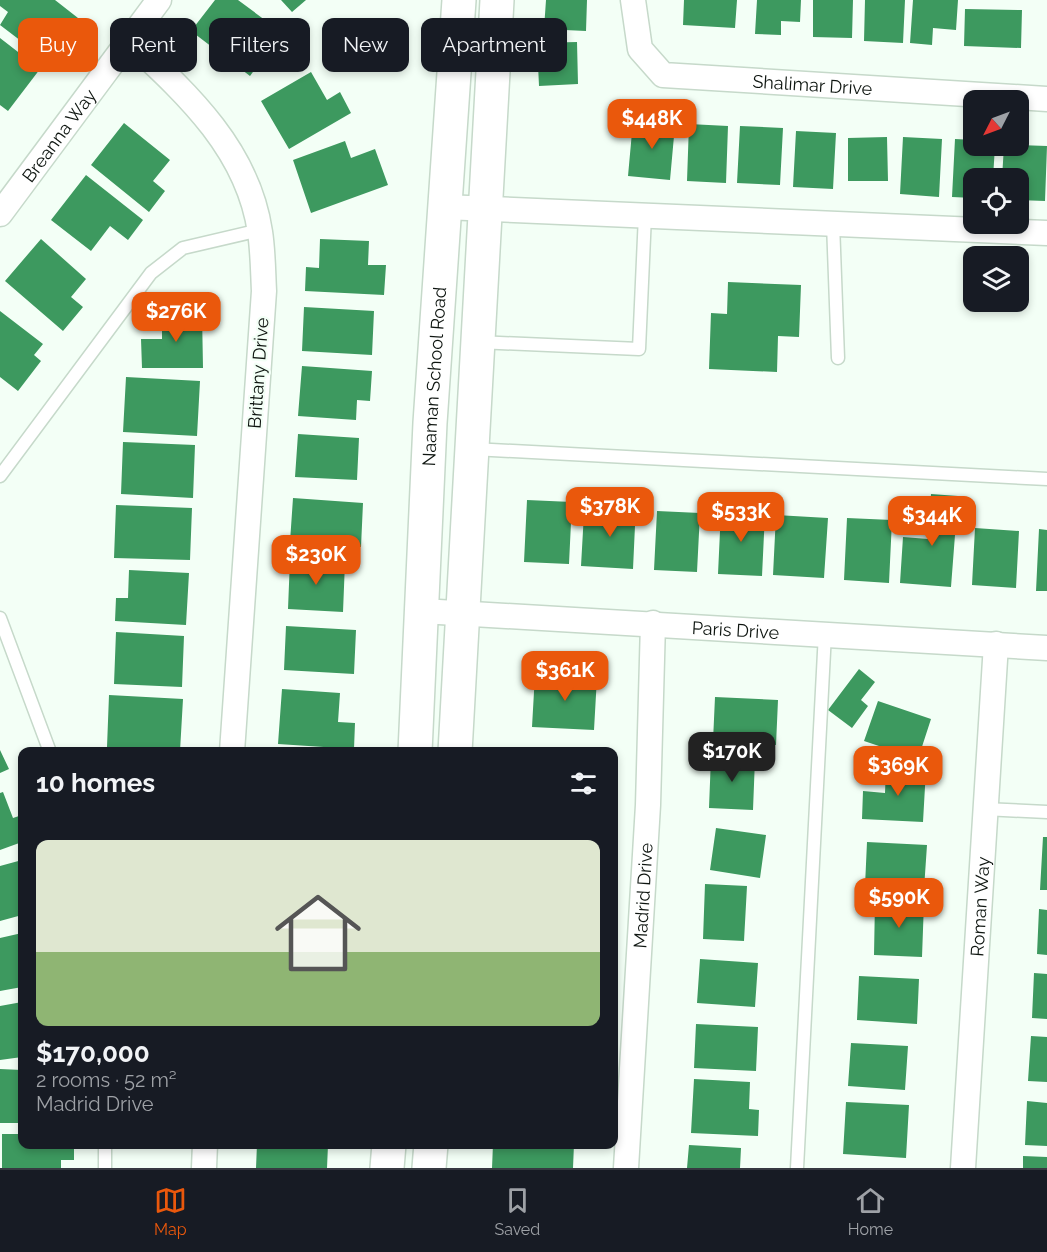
<!DOCTYPE html>
<meta charset="utf-8">
<style>
body{margin:0;font-family:Raleway,sans-serif;background:#20242c;color:#f1f3f6;height:100vh;display:flex;flex-direction:column;font-size:22px;white-space:nowrap}
*{box-sizing:border-box;margin:0}
p{font-size:20px;color:#9ea1a6}
.icon{flex:none;width:33px;height:33px;fill:none;stroke:currentColor;stroke-width:2;stroke-linecap:round;stroke-linejoin:round}
.map{position:relative;flex:1;overflow:hidden}
.sheet{position:absolute;left:18px;top:747px;width:600px;height:402px;display:flex;flex-direction:column;background:#171b24;border-radius:12px;box-shadow:0 3px 9px #0003}
.sheet>*{flex:none}
.banner{position:absolute;left:18px;top:18px;width:600px;height:54px;display:flex;gap:12px}
.needle{width:39px;rotate:228deg}
.tools{position:absolute;left:963px;top:90px;display:grid;gap:12px}
.tools a{display:grid;place-items:center;width:66px;height:66px;border-radius:12px;background:#171b24;box-shadow:0 3px 9px #0003;font-size:30px}
.price{position:absolute;translate:-50% -51px;padding:0 14px;border-radius:12px;background:#ea580c;color:#fff;font-size:20px;line-height:39px;filter:drop-shadow(0 2px 3px #0008)}
.price::after{content:'';position:absolute;left:50%;top:36px;width:18px;height:14px;margin-left:-9px;background:inherit;clip-path:polygon(0 0,100% 0,50% 100%)}
.price.selected{background:#222;color:#fff}
ul{padding:0;list-style:none}
li{display:grid;align-content:center;gap:12px;height:318px;padding:0 18px}
li+li{border-top:2px solid #363941}
li span{display:grid;place-items:center;height:186px;border-radius:12px;color:#555}
li>.icon{margin-inline-start:auto}
span .icon{width:108px;height:108px;fill:#fffc;stroke-width:1}
li b{font-size:26px}
h2{display:flex;justify-content:space-between;align-items:center;height:72px;padding:0 18px;font-size:26px}
.tag{padding:0 21px;border-radius:12px;background:#171b24;box-shadow:0 3px 9px #0003;font-size:21px;line-height:54px}
.tag.selected{background:#ea580c;color:#fff}
.menu{display:flex;justify-content:space-around;align-items:center;height:84px;border-top:2px solid #363941;background:#171b24;font-size:16px;color:#9ea1a6}
.menu a{display:grid;justify-items:center;gap:3px}
.menu .selected{color:#ea580c}
.map>svg:first-child{display:block}
.building{fill:#3d995f}
.lines{fill:none;stroke-linecap:round;stroke-linejoin:round}
.lane-casing{stroke:#c6d9ca;stroke-width:15}
.street-casing{stroke:#c6d9ca;stroke-width:27}
.secondary-casing{stroke:#c6d9ca;stroke-width:36}
.lane{stroke:#fff;stroke-width:12}
.street{stroke:#fff;stroke-width:24}
.secondary{stroke:#fff;stroke-width:33}
.labels{text-anchor:middle;dominant-baseline:central;stroke-width:4.5;stroke-linejoin:round;paint-order:stroke}
.street-label{font-size:18px;fill:#0e1510;stroke:#f3fff6}
</style>
<div class="map">
<svg width="1047" height="1168" viewBox="0 0 1047 1168">
<rect width="100%" height="100%" fill="#f3fff6"/>
<!-- building -->
<path class="building" d="M0,0H55L78,18L46,60L0,25L8,12L0,6Z
M215,0H238L273,26L257,47L266,54L250,76L191,31Z
M281,0H306L292,12Z
M546,0H587L586,31L544,29Z
M684,0H737L735,28L683,25Z
M757,0H801L800,22L781,21V35L755,34Z
M813,0H853L852,38L813,37Z
M865,0H905L903,43L864,41Z
M913,0H958L956,30L933,28L932,45L910,43Z
M965,9L1022,10L1021,48L964,46Z
M0,38L40,69L8,111L0,105Z
M577,42L578,84L539,86L537,43Z
M311,72L327,100L340,92L351,113L289,149L261,101Z
M633,121L675,125L670,180L628,176Z
M124,123L170,160L153,181L165,191L149,212L91,165Z
M689,124L728,126L726,183L687,181Z
M740,126L783,128L780,185L737,183Z
M796,131L836,133L833,189L793,187Z
M887,137L888,181H848V138Z
M903,137L942,139L939,197L900,194Z
M955,139L974,140V146H995L993,178H974V198L952,197Z
M345,141L351,158L375,149L388,185L311,213L293,160Z
M1018,145L1047,146L1045,201L1018,200V178H1002L1004,146Z
M86,175L143,220L128,240L110,226L91,251L51,220Z
M41,239L86,279L71,297L83,307L63,331L5,281Z
M320,239L369,241L368,265H386L384,295L305,291L306,267L319,268Z
M728,282L801,285L799,337L778,336L777,372L709,369L711,313L727,314Z
M304,307L374,311L372,355L302,351Z
M0,311L43,344L34,355L41,361L18,391L0,377Z
M162,313H202L203,368H142L141,339H162Z
M302,366L372,371L370,401L357,400L356,420L298,416Z
M126,377L200,381L197,436L123,432Z
M298,434L359,438L357,480L295,477Z
M123,442L195,445L193,498L121,494Z
M931,494L958,496L951,587L900,583L903,537L928,539Z
M293,498L363,503L361,547L290,542Z
M527,500L572,502L569,564L524,562Z
M609,502L636,504L633,569L581,566L584,513L609,515Z
M116,505L192,508L190,560L114,558Z
M721,510L765,513L762,576L718,574Z
M657,511L700,513L697,572L654,570Z
M776,515L828,518L824,578L773,575Z
M847,518L892,520L889,583L844,580Z
M975,528L1019,531L1016,588L972,585Z
M1039,529L1047,530V591H1036Z
M290,559L345,562L343,612L288,609Z
M129,570L189,573L186,625L115,621L116,598H128Z
M286,626L356,630L354,674L284,670Z
M116,632L184,636L182,687L114,684Z
M859,669L875,682L861,700L868,706L852,728L828,710Z
M535,674L597,677L594,730L532,727Z
M282,689L340,693L338,722L355,723L354,749L278,744Z
M109,695L183,699L180,751L107,747Z
M715,697L778,700L776,745L713,741Z
M878,701L931,719L918,759L864,741Z
M0,750L9,769L0,773Z
M711,757L755,759L753,810L709,808Z
M886,767L926,769L923,822L862,819L863,791L885,793Z
M3,792L13,818L22,815V842L0,850V793Z
M716,828L766,835L760,878L710,870Z
M1043,837H1047V890H1040Z
M867,842L927,845L924,889L865,886Z
M22,860V915L0,921V866Z
M705,884L747,886L744,941L703,939Z
M875,901L924,902L922,957L874,955Z
M1039,909L1047,910V955L1037,954Z
M22,933V987L0,991V938Z
M700,959L758,963L755,1007L697,1003Z
M1034,973L1047,974V1019L1032,1018Z
M859,976L919,979L917,1024L857,1020Z
M22,1002V1057L0,1060V1006Z
M696,1024L758,1027L756,1071L694,1068Z
M1031,1036L1047,1037V1082L1028,1081Z
M851,1043L908,1046L905,1090L848,1086Z
M0,1069L22,1070V1123H0Z
M694,1079L750,1082L749,1109L759,1110L758,1136L691,1133Z
M1027,1101L1047,1103V1146L1025,1145Z
M846,1102L909,1105L906,1158L843,1154Z
M2,1134H22V1144H74V1160H61V1168H2Z
M257,1144L328,1145L327,1168H256Z
M493,1144H574L573,1168H492Z
M689,1145L741,1148L740,1168H687Z
M1023,1156L1047,1157V1168H1023Z"/>
<g class="lines">
<!-- lane casing -->
<g class="lane-casing">
<path id="lane" d="M833,223L838,358
M478,342L639,349L645,215
M473,449L1047,479
M0,476L151,273L183,248L260,230
M0,618L50,752
M984,809L1047,812
M105,1168V1144
M797,1168L825,633"/>
</g>
<!-- street casing -->
<g class="street-casing">
<g id="street">
<path id="s1" d="M633,0L640,49L663,75L1047,99"/>
<path d="M129,40C186,93 248,149 260,232C263,251 263,272 264,291L232,752"/>
<path d="M444,207L1047,233"/>
<path id="s2" d="M0,214L159,0"/>
<path id="s3" d="M422,611L1047,648"/>
<path d="M204,1168L205,1144"/>
<path id="s4" d="M626,1168L648,805L653,623"/>
<path id="s5" d="M963,1168L996,644"/>
</g>
</g>
<!-- secondary casing -->
<g class="secondary-casing">
<g id="secondary">
<path id="s6" d="M415,752L430,423L459,0"/>
<path d="M455,752L497,0"/>
<path d="M387,1168L389,1144"/>
<path d="M429,1168L431,1144"/>
</g>
</g>
<!-- lane -->
<use href="#lane" class="lane"/>
<!-- street -->
<use href="#street" class="street"/>
<!-- secondary -->
<use href="#secondary" class="secondary"/>
</g>
<g class="labels">
<!-- street labels -->
<g class="street-label">
<text stroke="none"><textPath href="#s1" startOffset="234">Shalimar Drive</textPath></text>
<text stroke="none"><textPath href="#s2" startOffset="98">Breanna Way</textPath></text>
<text transform="translate(258 373) rotate(-86)">Brittany Drive</text>
<text stroke="none"><textPath href="#s6" startOffset="376">Naaman School Road</textPath></text>
<text stroke="none"><textPath href="#s3" startOffset="314">Paris Drive</textPath></text>
<text stroke="none"><textPath href="#s4" startOffset="273">Madrid Drive</textPath></text>
<text stroke="none"><textPath href="#s5" startOffset="262">Roman Way</textPath></text>
</g>
</g>
</svg>
<div class="tools">
<a><svg class="needle" viewBox="-14 -14 28 28"><path d="M0-13l5 13h-10z" fill="#e53935"/><path d="M0 13l5-13h-10z" fill="#9ea1a6"/></svg></a>
<a><svg class="icon" aria-label="locate" viewBox="0 0 24 24"><circle cx="12" cy="12" r="6"/><path d="M12 2v4M12 18v4M2 12h4M18 12h4"/></svg></a>
<a><svg class="icon" aria-label="layers" viewBox="0 0 24 24"><path d="M12 4l9 5-9 5-9-5zM3 14l9 5 9-5"/></svg></a>
</div>
<b class="price" style="left:652px;top:150px">$448K</b>
<b class="price" style="left:176px;top:343px">$276K</b>
<b class="price" style="left:610px;top:538px">$378K</b>
<b class="price" style="left:741px;top:543px">$533K</b>
<b class="price" style="left:932px;top:547px">$344K</b>
<b class="price" style="left:316px;top:586px">$230K</b>
<b class="price" style="left:565px;top:702px">$361K</b>
<b class="price selected" style="left:732px;top:783px">$170K</b>
<b class="price" style="left:898px;top:797px">$369K</b>
<b class="price" style="left:899px;top:929px">$590K</b>
<div class="banner">
<a class="tag selected">Buy</a>
<a class="tag">Rent</a>
<a class="tag">Filters</a>
<a class="tag">New</a>
<a class="tag">Apartment</a>
</div>
<section class="sheet">
<h2>10 homes<svg class="icon" aria-label="filters" viewBox="0 0 24 24"><path d="M4 7h16M4 17h16"/><circle cx="9" cy="7" r="2"/><circle cx="15" cy="17" r="2"/></svg></h2>
<ul>
<li><span style="background:linear-gradient(#dfe7d0 60%,#8fb573 0)"><svg class="icon" aria-label="home" viewBox="0 0 24 24"><path d="M3 11l9-7 9 7M6 9v11h12V9"/></svg></span><div><b>$170,000</b><p>2 rooms · 52 m²</p><p>Madrid Drive</p></div></li>
</ul>
</section>
</div>
<nav class="menu">
<a class="selected"><svg class="icon" aria-label="map" viewBox="0 0 24 24"><path d="M3 6l6-2 6 2 6-2v14l-6 2-6-2-6 2zM9 4v14M15 6v14"/></svg>Map</a>
<a><svg class="icon" aria-label="saved" viewBox="0 0 24 24"><path d="M7 4h10v16l-5-4-5 4z"/></svg>Saved</a>
<a><svg class="icon" aria-label="home" viewBox="0 0 24 24"><path d="M3 11l9-7 9 7M6 9v11h12V9"/></svg>Home</a>
</nav>
